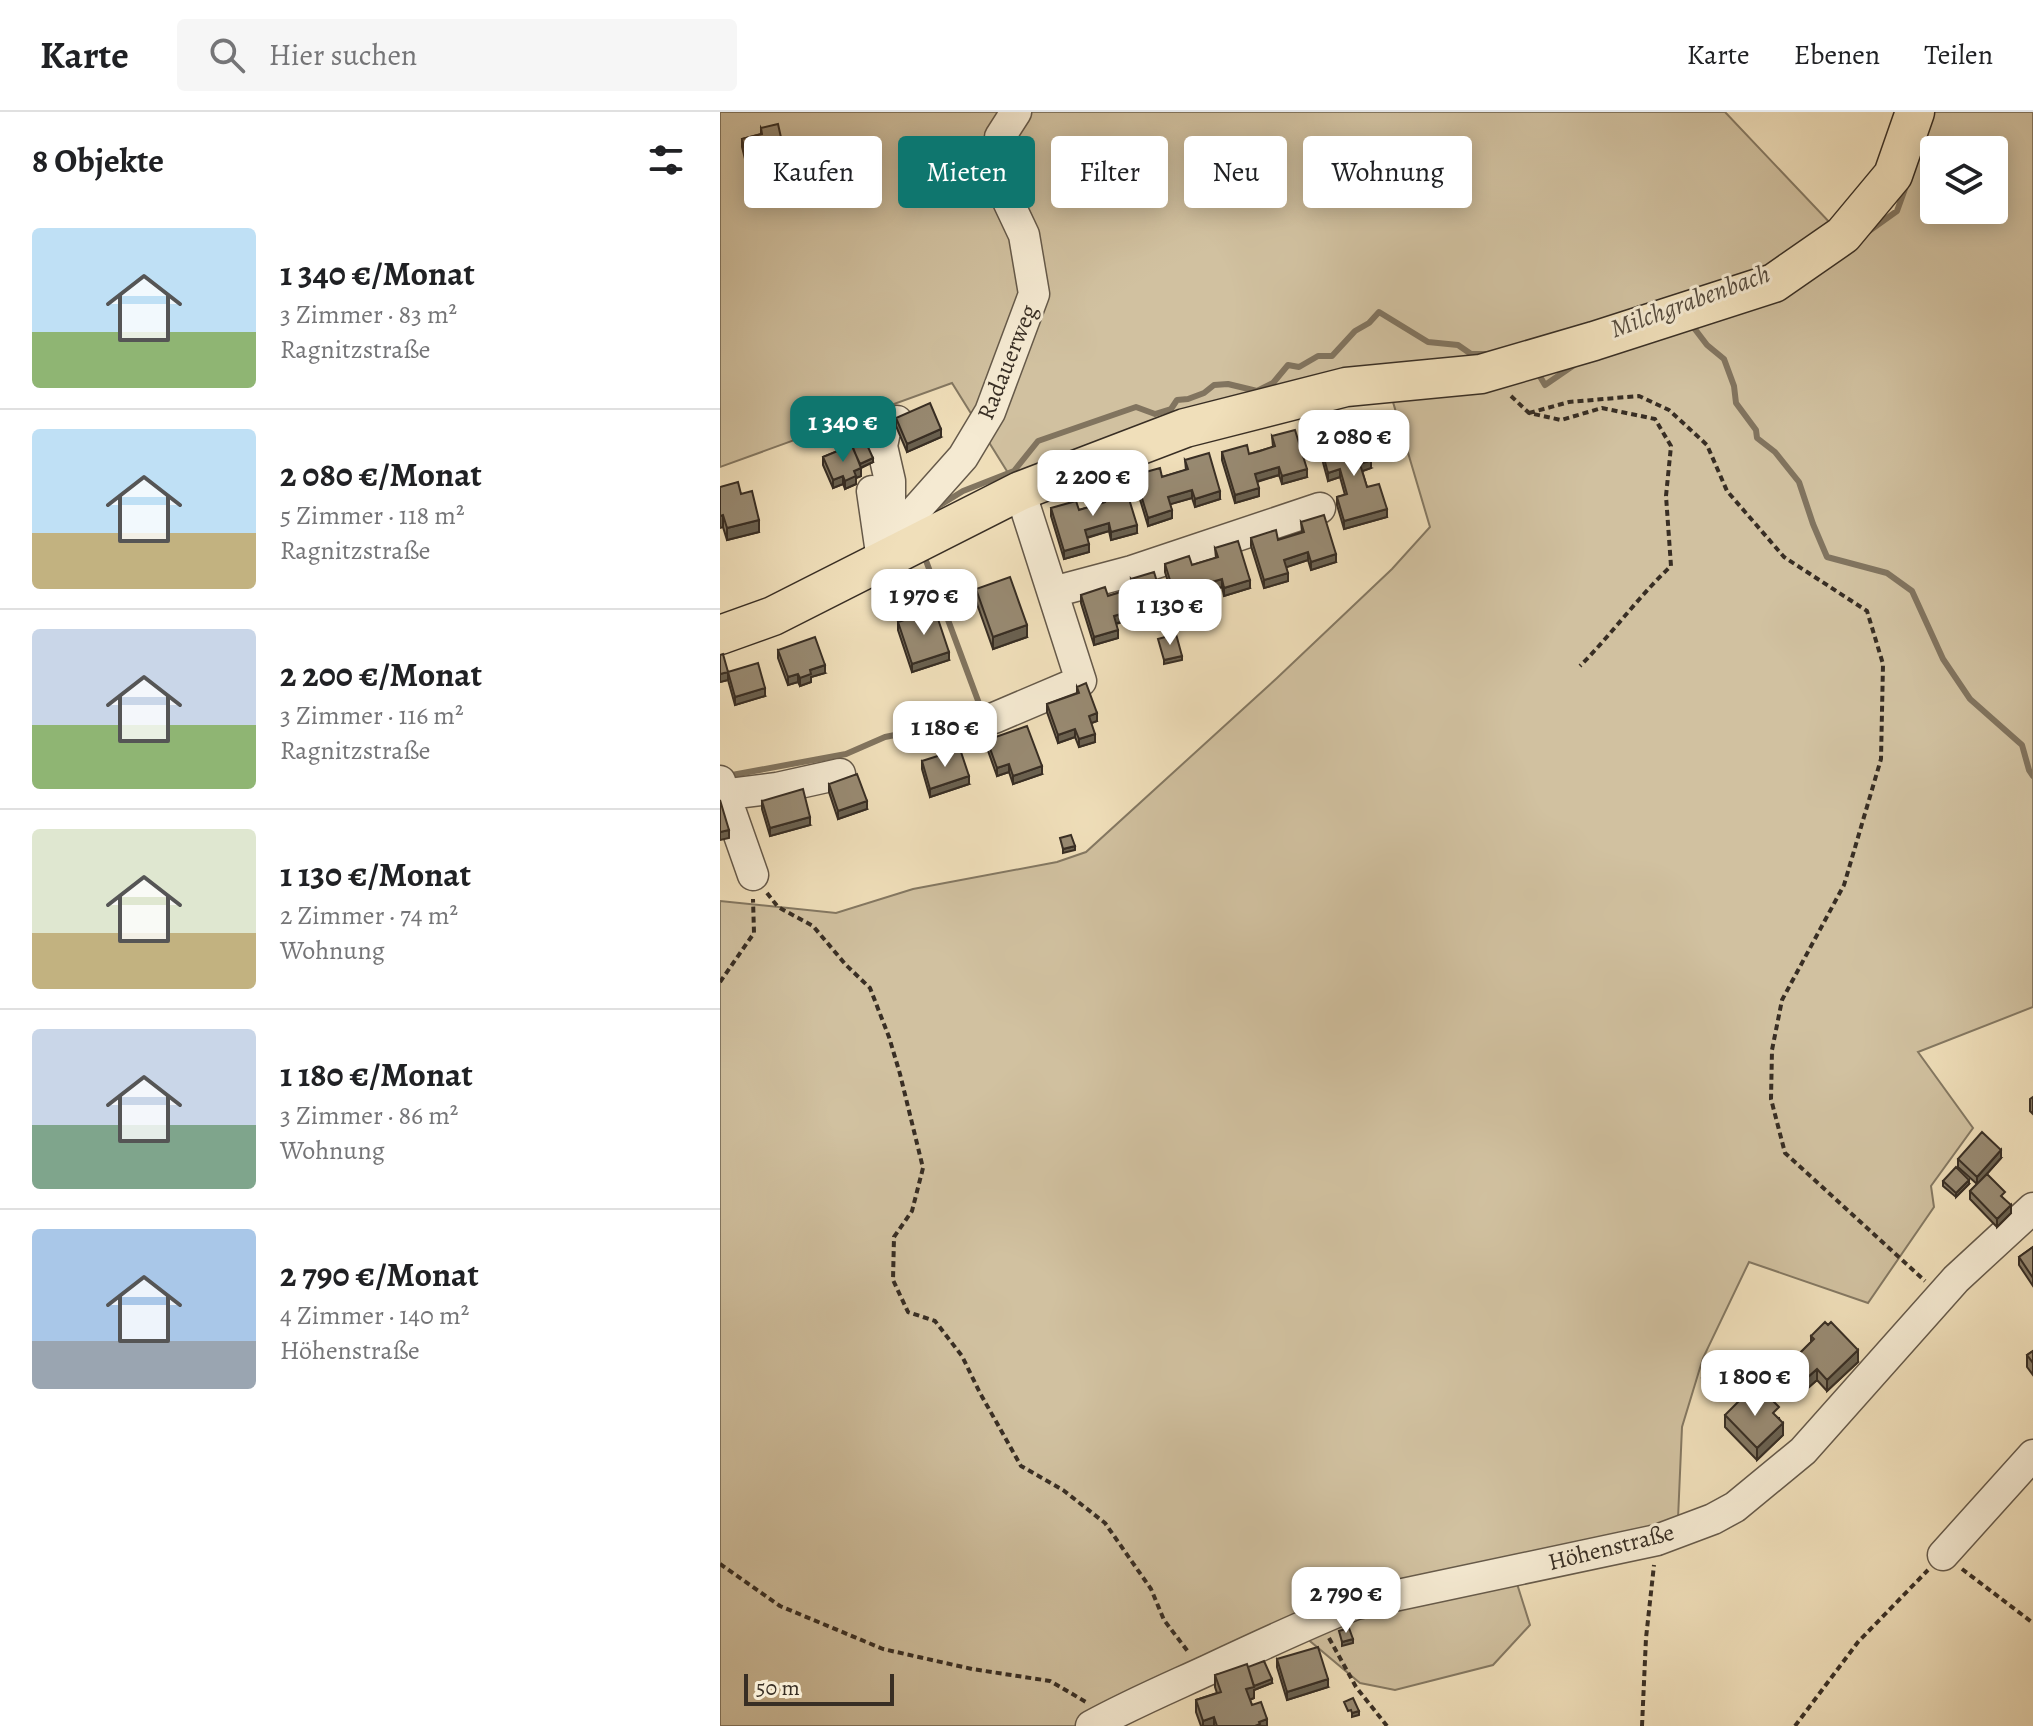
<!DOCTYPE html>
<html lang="de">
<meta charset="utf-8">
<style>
body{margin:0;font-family:Alegreya,serif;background:#f6f6f6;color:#202124;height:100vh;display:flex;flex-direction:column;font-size:30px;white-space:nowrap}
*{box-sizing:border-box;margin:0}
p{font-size:26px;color:#757577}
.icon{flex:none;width:44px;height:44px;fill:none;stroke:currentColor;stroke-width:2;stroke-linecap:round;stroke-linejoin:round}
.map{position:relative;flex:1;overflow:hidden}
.side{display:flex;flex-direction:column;background:#fff;width:720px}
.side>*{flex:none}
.top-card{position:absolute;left:24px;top:24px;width:760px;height:72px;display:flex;gap:16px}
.fabs{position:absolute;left:1200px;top:24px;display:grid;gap:16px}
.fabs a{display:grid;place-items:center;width:88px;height:88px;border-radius:8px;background:#fff;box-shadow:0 4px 20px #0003;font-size:40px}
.scale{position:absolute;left:24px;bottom:20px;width:150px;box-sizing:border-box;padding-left:8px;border:4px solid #382e24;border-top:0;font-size:22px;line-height:28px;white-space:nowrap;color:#382e24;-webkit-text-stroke:6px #f5ead2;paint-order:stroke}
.price{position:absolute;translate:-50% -68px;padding:0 18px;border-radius:16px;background:#fff;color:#222;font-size:26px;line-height:52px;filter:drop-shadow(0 2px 4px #0008)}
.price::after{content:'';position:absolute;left:50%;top:48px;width:24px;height:18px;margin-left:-12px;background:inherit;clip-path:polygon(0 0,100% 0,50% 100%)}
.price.current{background:#0f766e;color:#fff}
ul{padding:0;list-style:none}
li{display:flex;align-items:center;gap:24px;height:200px;padding:0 32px}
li+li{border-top:2px solid #e0e0e0}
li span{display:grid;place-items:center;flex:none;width:224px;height:160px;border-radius:8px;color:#555}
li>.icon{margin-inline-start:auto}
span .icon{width:96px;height:96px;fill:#fffc;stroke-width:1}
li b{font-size:34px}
h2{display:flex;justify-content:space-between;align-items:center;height:96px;padding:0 32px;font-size:34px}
.tag{padding:0 28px;border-radius:8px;background:#fff;box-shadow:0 4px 20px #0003;font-size:28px;line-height:72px}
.tag.current{background:#0f766e;color:#fff}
header{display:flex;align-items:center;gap:48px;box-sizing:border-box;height:112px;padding:0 40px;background:#fff;border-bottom:2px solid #e0e0e0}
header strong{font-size:38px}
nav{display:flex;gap:44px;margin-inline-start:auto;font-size:28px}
.search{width:560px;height:72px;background:#f6f6f6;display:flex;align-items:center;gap:20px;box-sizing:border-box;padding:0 28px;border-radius:8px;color:#757577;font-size:30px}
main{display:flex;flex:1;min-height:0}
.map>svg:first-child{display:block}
.green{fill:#d1c1a0;stroke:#847862;stroke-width:2;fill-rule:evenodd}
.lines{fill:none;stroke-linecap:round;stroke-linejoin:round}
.stream{stroke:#81745f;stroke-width:6}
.minor-casing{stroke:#665a4a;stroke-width:33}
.major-casing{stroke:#382e24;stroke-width:41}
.path{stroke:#382e24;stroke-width:4;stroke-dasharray:6 4;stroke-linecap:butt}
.minor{stroke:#f5ead2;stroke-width:30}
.major{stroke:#f0dfba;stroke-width:38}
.wall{fill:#837762;stroke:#382e24;stroke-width:2}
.shaded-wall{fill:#6a6150;stroke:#382e24;stroke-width:2}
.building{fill:#988a72;stroke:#382e24;stroke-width:2}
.labels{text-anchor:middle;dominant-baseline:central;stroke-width:6;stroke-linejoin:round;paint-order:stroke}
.street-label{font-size:24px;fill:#382e24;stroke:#f5ead2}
.water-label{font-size:26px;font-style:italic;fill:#564b3d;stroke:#f5ead2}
</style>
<header>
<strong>Karte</strong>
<div class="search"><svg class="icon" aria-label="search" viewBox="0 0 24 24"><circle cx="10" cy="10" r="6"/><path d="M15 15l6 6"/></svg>Hier suchen</div>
<nav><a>Karte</a><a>Ebenen</a><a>Teilen</a></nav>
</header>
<main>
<section class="side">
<h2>8 Objekte<svg class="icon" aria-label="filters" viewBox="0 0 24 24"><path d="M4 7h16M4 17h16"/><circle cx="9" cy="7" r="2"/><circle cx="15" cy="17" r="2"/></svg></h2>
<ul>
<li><span style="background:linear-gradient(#bfe0f5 65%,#8fb573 0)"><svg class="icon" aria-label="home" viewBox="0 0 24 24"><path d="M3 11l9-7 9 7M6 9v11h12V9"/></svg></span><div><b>1 340 €/Monat</b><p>3 Zimmer · 83 m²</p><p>Ragnitzstraße</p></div></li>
<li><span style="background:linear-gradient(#bfe0f5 65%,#c2b280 0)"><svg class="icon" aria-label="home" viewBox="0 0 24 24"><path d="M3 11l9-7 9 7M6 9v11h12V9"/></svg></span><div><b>2 080 €/Monat</b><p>5 Zimmer · 118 m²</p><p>Ragnitzstraße</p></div></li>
<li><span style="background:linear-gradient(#c9d6e8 60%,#8fb573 0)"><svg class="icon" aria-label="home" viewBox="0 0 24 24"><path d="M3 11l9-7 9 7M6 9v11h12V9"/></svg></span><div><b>2 200 €/Monat</b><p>3 Zimmer · 116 m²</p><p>Ragnitzstraße</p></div></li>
<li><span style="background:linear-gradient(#dfe7d0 65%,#c2b280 0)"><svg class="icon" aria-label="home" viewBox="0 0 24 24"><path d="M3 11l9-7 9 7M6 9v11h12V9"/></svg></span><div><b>1 130 €/Monat</b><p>2 Zimmer · 74 m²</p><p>Wohnung</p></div></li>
<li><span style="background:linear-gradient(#c9d6e8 60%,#7fa58c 0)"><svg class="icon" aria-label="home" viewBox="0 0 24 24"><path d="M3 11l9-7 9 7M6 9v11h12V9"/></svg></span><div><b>1 180 €/Monat</b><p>3 Zimmer · 86 m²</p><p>Wohnung</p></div></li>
<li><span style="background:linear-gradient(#a9c7e8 70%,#9aa5b1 0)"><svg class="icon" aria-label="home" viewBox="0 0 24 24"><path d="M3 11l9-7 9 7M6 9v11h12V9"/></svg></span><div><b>2 790 €/Monat</b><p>4 Zimmer · 140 m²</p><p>Höhenstraße</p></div></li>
</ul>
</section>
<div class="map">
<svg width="1313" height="1614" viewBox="0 0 1313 1614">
<rect width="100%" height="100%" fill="#f0dfba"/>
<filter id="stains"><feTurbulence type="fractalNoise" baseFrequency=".0025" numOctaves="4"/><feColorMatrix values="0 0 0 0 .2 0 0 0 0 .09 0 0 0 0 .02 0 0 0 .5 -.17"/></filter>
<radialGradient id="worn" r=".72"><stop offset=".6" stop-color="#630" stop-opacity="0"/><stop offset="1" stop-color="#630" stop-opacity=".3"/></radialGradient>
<!-- green -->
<path class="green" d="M0,0H1005L1130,132L1177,99L1214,0H1313V895L1198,940L1253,1016L1211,1074L1214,1095L1148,1191L1029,1150L983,1246L962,1315L957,1430L793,1459L810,1513L773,1553L675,1578L640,1571L585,1525L399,1614H0V789L116,801L193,777L337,750L366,740L557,566L672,457L710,415L670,280L596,293L305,388L232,271L0,355ZM1214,38H1274V98H1214Z"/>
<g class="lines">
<!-- stream -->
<path class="stream" d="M1149,119L1177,99L1186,74
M971,212L987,233L1004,247L1014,274L1016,291L1036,318L1037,326L1055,340L1079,370L1093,412L1107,445L1167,461L1192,479L1223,547L1250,587L1302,633L1309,658L1313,664
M818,261L825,273L857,251
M217,395L243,379L294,359L318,329L416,295L435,302L451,297L457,288L468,287L484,281L494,273L508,272L537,279L553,271L568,253L579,255L598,244H612L635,219L649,211L659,200L708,230L738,233L751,242H767
M12,663L126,642L165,625L195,619L260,594L205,446"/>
<!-- minor casing -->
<g class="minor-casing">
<path id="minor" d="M152,379L162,448L170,413V369L162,334L166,315L177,309
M182,438L195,399L243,345L270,300L314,182L304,123L279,70L280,25L296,0
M333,480L412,459L600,396
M274,606L361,569L300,379
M0,669L33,763
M0,683L57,676L120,662
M1223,1443L1313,1343
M371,1614C409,1593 449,1576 488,1558C537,1535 586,1512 636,1492L937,1428L993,1407L1015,1395L1083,1339L1236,1167L1313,1096"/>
</g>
<!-- major casing -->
<g class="major-casing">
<path id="major" d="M0,523L53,504L300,379L465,316L626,275L761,262L874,229L1054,171L1123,123L1173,63L1195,0"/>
</g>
<!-- path -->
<path class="path" d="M791,284L809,301L841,308L882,296L935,307L951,334L946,384L951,454C918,485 892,522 860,554
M809,301L849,290L919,284L949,298L987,333L1007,379L1064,445L1147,499L1163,552L1161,647L1124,773L1062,888L1052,938L1051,987L1065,1041L1205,1169
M47,781L58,795L93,814L126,853L150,876L169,925L180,962L203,1056L192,1099L174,1125L173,1168L188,1200L215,1209L242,1244L260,1281L301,1354L343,1378L385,1411L431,1477L444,1508L469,1541
M0,870L34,821L33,787
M0,1452L60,1494L163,1537L252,1557L330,1569L366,1590
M1242,1457L1313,1511
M609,1526L636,1575L667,1614
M922,1614L926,1526L934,1453
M1075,1614L1138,1530L1208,1458"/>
<!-- minor -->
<use href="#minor" class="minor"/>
<!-- major -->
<use href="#major" class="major"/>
</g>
<!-- wall -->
<path class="wall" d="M41,16L66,56L53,59L51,49L27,55L22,35V27L41,22Z
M176,306L221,325L187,340L176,314Z
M552,324L587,365L562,372L559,363L537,370L539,384L515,391L502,348V340L529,342L553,335Z
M130,330L153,350L141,356V364L136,366V372L125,377L123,372L113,376L103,353V345L130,334Z
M601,335L651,356L642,359L647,375L667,405L624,417L617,393V385L625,383L620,365L608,369L601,343Z
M465,348L500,387L475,395L472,386L450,392L452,406L428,414L415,371V363L442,365L466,358Z
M0,375L21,382L39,420L7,428L3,415Z
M382,381L417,421L391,428L389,419L367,426L369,440L344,447L331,404V396L359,398L383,391Z
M581,410L616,450L591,458L588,448L566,455L568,469L544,476L531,434V426L558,428L582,420Z
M495,436L530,476L504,484L502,475L480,481L482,495L458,502L445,460V452L472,453L496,446Z
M411,467L446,507L420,514L418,505L396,512L398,526L374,533L361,491V483L388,484L412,477Z
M256,477L307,525L273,537L256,489Z
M178,510L229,548L192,560L178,518Z
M58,538L105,561L91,565V570L80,574L78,570L68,573L58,546Z
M0,543L8,560L45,584L15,593L8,568L0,570Z
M357,575L377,609L371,611L375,630L359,635L355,625L338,631L327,600V592L357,581Z
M267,628L322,662L293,672L289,660L277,664L267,636Z
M202,649L249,672L210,685L202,657Z
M109,672L147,697L118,707L109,680Z
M42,689L90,713L50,724L42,697Z
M1313,985V1002L1310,999V987Z
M1281,1046L1263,1066L1285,1088L1291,1101L1277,1115L1250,1087V1079L1257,1072L1238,1055V1047Z
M1223,1069L1249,1072L1236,1085L1223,1074Z
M1313,1135V1174L1299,1153V1145Z
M1091,1224L1138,1250L1107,1279L1097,1268L1088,1276L1075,1263V1251L1080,1246V1241L1091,1230Z
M1313,1239V1263L1307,1255V1243Z
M982,1266L1002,1267L992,1278L982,1270Z
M1005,1303L1059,1306L1063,1323L1037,1348L1005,1315Z
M557,1547L608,1575L567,1588L557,1555Z
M528,1555L552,1571L534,1578V1586L530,1588L532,1593L547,1614H481L476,1600V1588L497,1581L495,1575V1563Z"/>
<!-- shaded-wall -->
<path class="shaded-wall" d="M51,41V49L27,55V47Z
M66,48V56L53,59V51Z
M221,317V325L187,340V332Z
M153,346V350L140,356V352Z
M651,348V356L640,360V352Z
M559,355V363L535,370V362Z
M141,356V364L136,366V372L125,377V369L134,359Z
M587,357V365L562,372V364Z
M620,357V365L608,369V361Z
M123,364V372L113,376V368Z
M539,376V384L515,391V383Z
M472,378V386L448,393V385Z
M500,379V387L475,395V387Z
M667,397V405L624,417V409Z
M452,398V406L428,414V406Z
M3,403V415L0,416V404Z
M39,408V420L7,428V416Z
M389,411V419L365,426V418Z
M417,413V421L391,428V420Z
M369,432V440L344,447V439Z
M588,440V448L564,456V448Z
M616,442V450L591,458V450Z
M568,461V469L544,476V468Z
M502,467V475L478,482V474Z
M530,468V476L504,484V476Z
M482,487V495L458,502V494Z
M418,497V505L394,512V504Z
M446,499V507L420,514V506Z
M307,513V525L273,537V525Z
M398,518V526L374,533V525Z
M229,540V548L192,560V552Z
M462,544V548L444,552V548Z
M105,553V561L91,565V570L80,574V566L90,558Z
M8,560V568L0,570V562Z
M78,562V570L68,573V565Z
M45,576V584L15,593V585Z
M377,601V609L369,612V604Z
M355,617V625L338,631V623Z
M375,622V630L359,635V627Z
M289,652V660L277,664V656Z
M322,654V662L293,672V664Z
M249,664V672L210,685V677Z
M147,689V697L118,707V699Z
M90,705V713L50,724V716Z
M9,718V726L0,728V720Z
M355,734V738L343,741V737Z
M1281,1038V1046L1257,1073V1065Z
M1249,1068V1072L1236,1085V1081Z
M1291,1093V1101L1277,1115V1107Z
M1138,1238V1250L1107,1279V1268Z
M1097,1257V1268L1088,1276V1265Z
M1002,1263V1267L992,1278V1274Z
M1063,1311V1323L1037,1348V1336Z
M633,1527V1531L622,1534V1530Z
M552,1567V1571L534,1578V1586L526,1589V1577Z
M608,1567V1575L567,1588V1580Z
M639,1599V1603L632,1605V1601Z
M494,1605V1614H483V1609Z
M547,1607V1614H535L539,1610Z"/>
<!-- building -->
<path class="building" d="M58,12L66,48L53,51L51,41L27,47L22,27L42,22L41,16Z
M210,291L221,317L187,332L176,306Z
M575,318L587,357L562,364L559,355L535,362L539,376L515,383L502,340L527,333L529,342L540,339L555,334L552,324Z
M644,322L651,348L640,352L647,375L659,372L667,397L624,409L617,385L627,382L620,357L608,361L601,335Z
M143,324L153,346L140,352L130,330Z
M132,333L141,356L134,359L136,364L125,369L123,364L113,368L103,345Z
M489,341L500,379L475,387L472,378L448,385L452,398L428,406L415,363L440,356L442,365L468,357L465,348Z
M18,370L21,382L32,379L39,408L7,416L3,403L0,404V375Z
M405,374L417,413L391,420L389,411L365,418L369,432L344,439L331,396L356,389L359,398L369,395L385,390L382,381Z
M604,403L616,442L591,450L588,440L564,448L568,461L544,468L531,426L556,418L558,428L584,420L581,410Z
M518,429L530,468L504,476L502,467L478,474L482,487L458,494L445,452L469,444L472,453L498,445L495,436Z
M434,460L446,499L420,506L418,497L394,504L398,518L374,525L361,483L385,475L388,484L414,476L411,467Z
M290,465L307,513L273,525L256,477Z
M215,498L229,540L192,552L178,510Z
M456,522L462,544L444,548L438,527Z
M95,525L105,553L90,558L91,562L80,566L78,562L68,565L58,538Z
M3,542L8,560L38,551L45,576L15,585L8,560L0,562V543Z
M366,571L377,601L369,604L375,622L359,627L355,617L338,623L327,592L359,581L357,575Z
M307,614L322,654L293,664L289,652L277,656L267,628Z
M240,637L249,664L210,677L202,649Z
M137,662L147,689L118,699L109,672Z
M83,677L90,705L50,716L42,689Z
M0,688L9,718L0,720Z
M351,723L355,734L343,737L340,726Z
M1262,1020L1281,1038L1257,1065L1238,1047Z
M1236,1055L1249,1068L1236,1081L1223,1069Z
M1267,1062L1285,1080L1281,1084L1291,1093L1277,1107L1250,1079Z
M1313,1135V1166L1299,1145Z
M1105,1210L1108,1213L1111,1210L1138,1238L1107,1268L1097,1257L1088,1265L1075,1251L1082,1244L1080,1241L1094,1227L1091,1224Z
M1313,1239V1251L1307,1243Z
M992,1255L1002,1263L992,1274L982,1266Z
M1031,1277L1043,1288L1048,1284L1059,1295L1053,1301L1063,1311L1037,1336L1005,1303Z
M629,1516L633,1527L622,1530L619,1519Z
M598,1535L608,1567L567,1580L557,1547Z
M544,1549L552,1567L534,1574L528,1555Z
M527,1552L534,1575L526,1577L532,1593L541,1590L547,1607L539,1610L540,1612L535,1614H497L494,1605L483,1609L476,1588L501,1580L495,1563Z
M633,1586L639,1599L632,1601L631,1598L628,1599L624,1590Z"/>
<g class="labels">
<!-- street labels -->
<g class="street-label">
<text transform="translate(287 250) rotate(-68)">Radauerweg</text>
<text transform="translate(891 1435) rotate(-14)">Höhenstraße</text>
</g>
<!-- water labels -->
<g class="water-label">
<text transform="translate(970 189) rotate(-20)">Milchgrabenbach</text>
</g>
</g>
<rect width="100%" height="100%" filter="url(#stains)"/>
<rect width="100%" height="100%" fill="url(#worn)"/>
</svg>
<div class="fabs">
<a><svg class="icon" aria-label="layers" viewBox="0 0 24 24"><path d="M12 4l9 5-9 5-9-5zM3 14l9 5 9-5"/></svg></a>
</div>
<div class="scale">50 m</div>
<b class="price current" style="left:123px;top:352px">1 340 €</b>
<b class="price" style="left:634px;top:366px">2 080 €</b>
<b class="price" style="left:373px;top:406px">2 200 €</b>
<b class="price" style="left:204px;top:525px">1 970 €</b>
<b class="price" style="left:450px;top:535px">1 130 €</b>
<b class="price" style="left:225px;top:657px">1 180 €</b>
<b class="price" style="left:1035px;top:1306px">1 800 €</b>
<b class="price" style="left:626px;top:1523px">2 790 €</b>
<div class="top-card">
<a class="tag">Kaufen</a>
<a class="tag current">Mieten</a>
<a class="tag">Filter</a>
<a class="tag">Neu</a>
<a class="tag">Wohnung</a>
</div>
</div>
</main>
